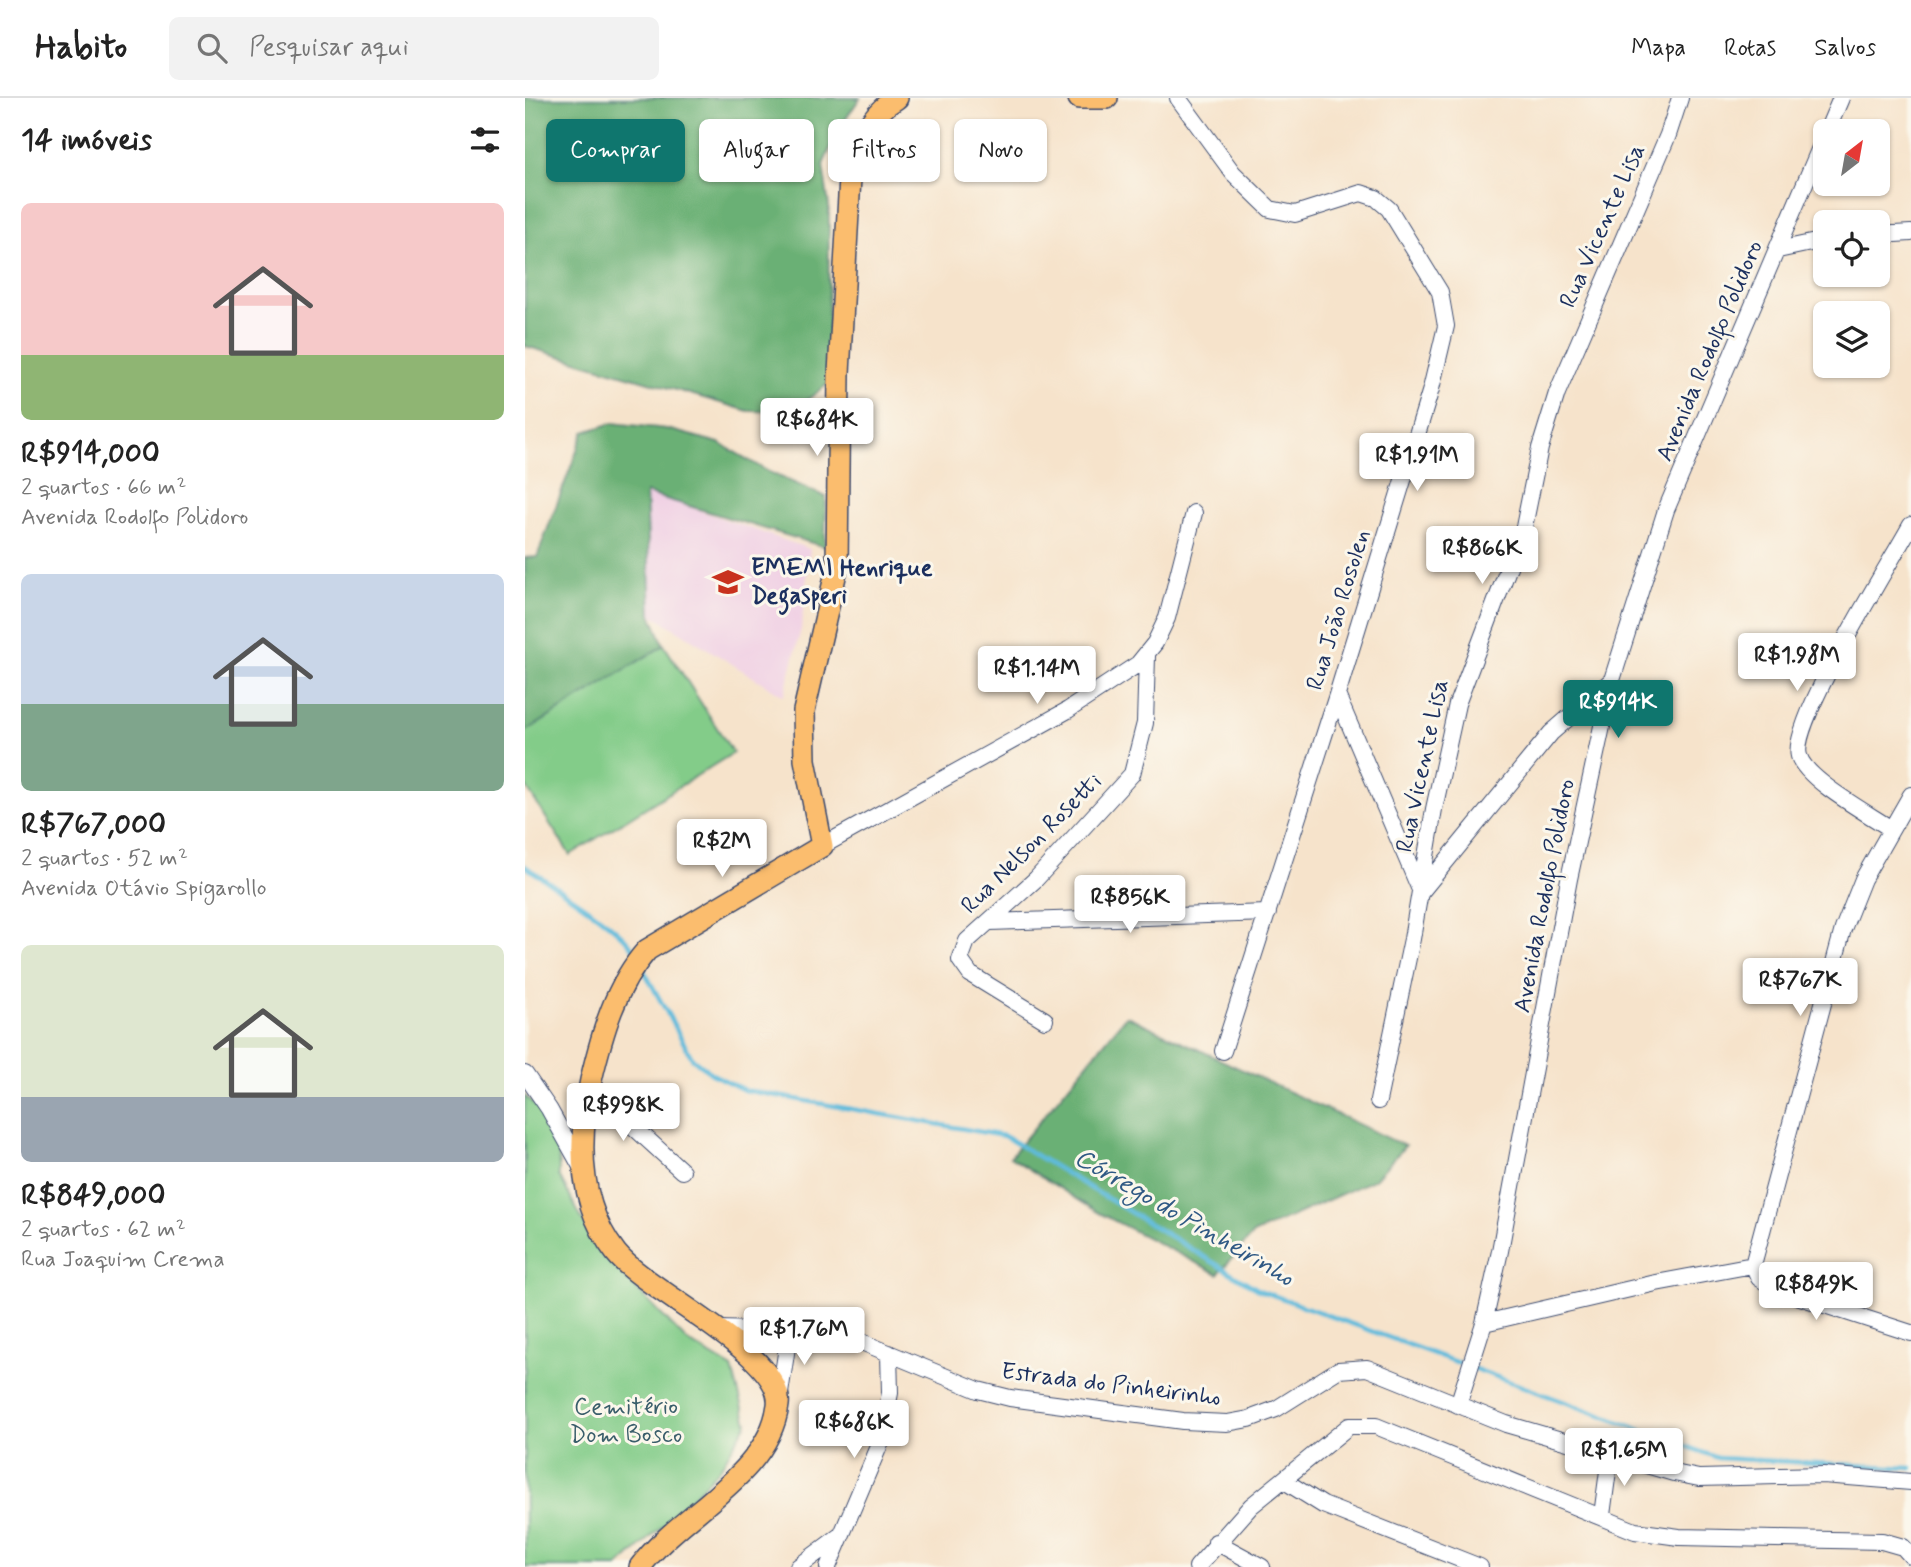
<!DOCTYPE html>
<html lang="pt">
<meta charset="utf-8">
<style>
body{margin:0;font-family:Mynerve,sans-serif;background:#f2f2f2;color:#222;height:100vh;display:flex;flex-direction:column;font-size:26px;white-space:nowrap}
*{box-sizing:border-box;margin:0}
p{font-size:23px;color:#767676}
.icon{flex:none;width:38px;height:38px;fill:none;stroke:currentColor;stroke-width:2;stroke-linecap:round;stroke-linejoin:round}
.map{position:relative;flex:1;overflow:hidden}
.panel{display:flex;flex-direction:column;background:#fff;width:525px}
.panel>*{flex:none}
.guide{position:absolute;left:21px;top:21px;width:665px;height:63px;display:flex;gap:14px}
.needle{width:46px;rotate:31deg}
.buttons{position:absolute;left:1288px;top:21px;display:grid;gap:14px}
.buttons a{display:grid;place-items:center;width:77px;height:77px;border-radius:10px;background:#fff;box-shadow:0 2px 5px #0004;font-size:35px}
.price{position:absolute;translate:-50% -60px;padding:0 16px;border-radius:7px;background:#fff;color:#222;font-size:23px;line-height:46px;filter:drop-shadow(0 2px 4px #0008)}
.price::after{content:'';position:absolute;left:50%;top:42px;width:21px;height:16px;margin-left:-10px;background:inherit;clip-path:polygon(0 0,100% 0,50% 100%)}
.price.current{background:#0f766e;color:#fff}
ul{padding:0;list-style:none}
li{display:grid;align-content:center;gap:14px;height:371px;padding:0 21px}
li span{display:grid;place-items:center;height:217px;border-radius:10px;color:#555}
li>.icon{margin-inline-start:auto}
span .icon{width:126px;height:126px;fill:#fffc;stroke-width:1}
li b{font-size:30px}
h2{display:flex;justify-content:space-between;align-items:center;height:84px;padding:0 21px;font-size:30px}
.tag{padding:0 24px;border-radius:10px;background:#fff;box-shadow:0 2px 5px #0004;font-size:24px;line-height:63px}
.tag.current{background:#0f766e;color:#fff}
header{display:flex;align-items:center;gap:42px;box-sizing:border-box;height:98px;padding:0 35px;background:#fff;border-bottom:2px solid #e0e0e0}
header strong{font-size:33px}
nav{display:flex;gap:38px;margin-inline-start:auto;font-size:24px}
.search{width:490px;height:63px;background:#f2f2f2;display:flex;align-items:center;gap:18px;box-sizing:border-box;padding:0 24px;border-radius:10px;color:#767676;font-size:26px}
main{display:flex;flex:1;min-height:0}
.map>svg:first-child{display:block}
.built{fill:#f0d0e4}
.green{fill:#83cc89;stroke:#4f7e74;stroke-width:2}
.forest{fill:#6ab075;stroke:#42706a;stroke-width:2}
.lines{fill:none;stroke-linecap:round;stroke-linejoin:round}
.stream{stroke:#5ebbdc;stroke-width:4.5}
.minor-casing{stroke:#3c4a6e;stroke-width:18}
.major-casing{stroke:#3c4a6e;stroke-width:24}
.minor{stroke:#fff;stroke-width:16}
.major{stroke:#fbbd6e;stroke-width:21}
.labels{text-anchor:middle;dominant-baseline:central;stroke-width:6;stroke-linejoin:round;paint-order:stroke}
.street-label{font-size:24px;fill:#1b2f5e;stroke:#fbf7ec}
.poi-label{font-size:24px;font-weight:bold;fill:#1b2f5e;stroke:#fbf7ec;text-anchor:start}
.park-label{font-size:24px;fill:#3a5e6b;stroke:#fbf7ec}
.water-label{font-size:26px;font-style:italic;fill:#2f5984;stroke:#fbf7ec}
</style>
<header>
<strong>Habito</strong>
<div class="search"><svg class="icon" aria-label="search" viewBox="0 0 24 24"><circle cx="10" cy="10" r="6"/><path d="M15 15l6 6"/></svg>Pesquisar aqui</div>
<nav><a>Mapa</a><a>Rotas</a><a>Salvos</a></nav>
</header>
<main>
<section class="panel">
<h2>14 imóveis<svg class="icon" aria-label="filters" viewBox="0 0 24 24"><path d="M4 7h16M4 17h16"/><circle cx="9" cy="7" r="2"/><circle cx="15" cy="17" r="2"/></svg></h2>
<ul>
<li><span style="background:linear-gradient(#f6c9c9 70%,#8fb573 0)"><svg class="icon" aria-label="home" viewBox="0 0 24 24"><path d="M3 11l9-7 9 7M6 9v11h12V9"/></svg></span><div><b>R$914,000</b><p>2 quartos · 66 m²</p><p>Avenida Rodolfo Polidoro</p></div></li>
<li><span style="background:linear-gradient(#c9d6e8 60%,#7fa58c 0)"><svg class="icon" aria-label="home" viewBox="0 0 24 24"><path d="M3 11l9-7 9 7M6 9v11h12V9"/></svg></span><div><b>R$767,000</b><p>2 quartos · 52 m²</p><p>Avenida Otávio Spigarollo</p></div></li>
<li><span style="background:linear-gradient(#dfe7d0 70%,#9aa5b1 0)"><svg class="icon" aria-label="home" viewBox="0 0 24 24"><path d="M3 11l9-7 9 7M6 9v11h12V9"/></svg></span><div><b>R$849,000</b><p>2 quartos · 62 m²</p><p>Rua Joaquim Crema</p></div></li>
</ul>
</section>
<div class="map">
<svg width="1386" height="1469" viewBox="0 0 1386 1469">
<rect width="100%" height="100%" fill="#fbf7ec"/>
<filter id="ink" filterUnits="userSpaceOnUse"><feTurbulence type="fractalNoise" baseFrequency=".0143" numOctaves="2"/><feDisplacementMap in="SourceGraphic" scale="14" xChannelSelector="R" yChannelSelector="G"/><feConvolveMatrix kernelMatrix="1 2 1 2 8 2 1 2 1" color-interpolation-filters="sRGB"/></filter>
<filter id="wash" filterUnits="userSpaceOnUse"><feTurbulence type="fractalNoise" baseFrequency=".00686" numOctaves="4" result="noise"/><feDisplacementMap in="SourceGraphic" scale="28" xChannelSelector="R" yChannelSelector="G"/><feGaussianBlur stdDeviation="1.57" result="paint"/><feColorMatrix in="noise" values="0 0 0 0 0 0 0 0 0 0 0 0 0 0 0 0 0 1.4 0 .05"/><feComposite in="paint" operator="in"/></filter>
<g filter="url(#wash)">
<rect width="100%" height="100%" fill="#f6e3cb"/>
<!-- built -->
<path class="built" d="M121,394L285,451L276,531L259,598L126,516Z"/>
<!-- green -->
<path class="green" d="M139,547L208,655L45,757L0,687V634Z
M0,998L33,1029L34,1078L74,1153L162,1243L207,1270L222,1325L195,1370L148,1419L93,1469H0Z"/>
<!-- forest -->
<path class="forest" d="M0,0H335L313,32L298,67L304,108L303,286L266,314L223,313L0,248Z
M88,325L142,331L194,345L244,374L301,399L300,449L121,395L126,516L139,547L0,634V460L12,459L59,334Z
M601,918H602L880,1048L850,1081L728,1136L693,1176L574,1115L485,1059Z"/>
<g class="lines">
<!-- stream -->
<path class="stream" d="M0,768C26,787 98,829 110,854
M117,869L167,960L187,976L219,992L479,1038L734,1192L1193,1360L1386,1370"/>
</g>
</g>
<g filter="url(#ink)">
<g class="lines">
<!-- minor casing -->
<g class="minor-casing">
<path id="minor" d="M653,0L708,75L745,111L770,116L836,95L851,100L864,111L915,194L921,228L906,291L812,597L698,953
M1302,33L1316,0
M1353,137L1386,135
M1253,152L1300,142
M812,597L896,794L1026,635L1087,582
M1366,731C1344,716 1281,682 1274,658C1264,626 1366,464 1386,427
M297,748L543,612L613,566L630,545L642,520L669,415
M465,824L743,815
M520,922L445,876L435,862L442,843L511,781L607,676L620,625L622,558
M0,976L24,1011L58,1072
M65,989L157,1073
M853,1003L887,841L909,711L932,606L999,429L1015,350L1032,295L1143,37L1155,0
M1228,1167L1318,831L1338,781L1386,697
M1228,1167L1234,1180L1253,1192L1386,1235
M959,1225L1131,1185L1228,1167
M192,1231L233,1232L285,1226L298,1228L453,1292L485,1300L658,1323L702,1325L724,1321L751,1311L813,1272L842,1270L981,1326L1149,1375L1174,1380L1298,1377L1386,1384
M254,1302L265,1229
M933,1307L959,1225L975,1153L1044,781L1087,582L1141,412L1300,38
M758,1382L798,1407L955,1469
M1077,1417L1085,1358
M691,1444L737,1469
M273,1469L316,1437
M303,1469L355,1346L365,1295L364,1255
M672,1469L726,1408L824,1328H851L1110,1433L1154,1439L1357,1443L1378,1449L1386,1458"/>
</g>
<!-- major casing -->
<g class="major-casing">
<path id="major" d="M554,0H582
M115,1469C155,1415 244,1378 253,1307C260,1257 122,1194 91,1155C52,1105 53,1040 66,982C77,936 90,888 122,852L297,748L280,662L279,613L312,470L314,275L325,80C332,49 342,17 372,0"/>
</g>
<!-- minor -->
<use href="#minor" class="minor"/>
<!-- major -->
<use href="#major" class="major"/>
</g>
</g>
<!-- icons -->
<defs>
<g id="school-bare" transform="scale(2.415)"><path d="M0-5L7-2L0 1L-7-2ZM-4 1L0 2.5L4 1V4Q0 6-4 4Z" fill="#c8321e" stroke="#fbf7ec" stroke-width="2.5" paint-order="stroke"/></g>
</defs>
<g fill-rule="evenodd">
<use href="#school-bare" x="203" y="484"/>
</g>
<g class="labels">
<!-- street labels -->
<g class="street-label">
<text transform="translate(1078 128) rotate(-66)">Rua Vicente Lisa</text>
<text transform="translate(1185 253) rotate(-67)">Avenida Rodolfo Polidoro</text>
<text transform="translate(814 512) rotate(-73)">Rua João Rosolen</text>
<text transform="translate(898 668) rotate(-78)">Rua Vicente Lisa</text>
<text transform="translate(507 746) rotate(-45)">Rua Nelson Rosetti</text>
<text transform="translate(1020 798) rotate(-79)">Avenida Rodolfo Polidoro</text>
<text transform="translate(586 1287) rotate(7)">Estrada do Pinheirinho</text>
</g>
<!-- poi labels -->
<g class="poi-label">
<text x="226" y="470">EMEMI Henrique<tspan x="226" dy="28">Degasperi</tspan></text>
</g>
<!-- park labels -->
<g class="park-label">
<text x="101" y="1309">Cemitério<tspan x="101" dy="28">Dom Bosco</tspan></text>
</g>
<!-- water labels -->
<g class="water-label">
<text transform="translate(659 1120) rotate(30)">Córrego do Pinheirinho</text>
</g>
</g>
</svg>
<div class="buttons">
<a><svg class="needle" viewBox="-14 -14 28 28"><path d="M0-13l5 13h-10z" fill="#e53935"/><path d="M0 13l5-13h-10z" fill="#767676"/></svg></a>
<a><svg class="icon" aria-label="locate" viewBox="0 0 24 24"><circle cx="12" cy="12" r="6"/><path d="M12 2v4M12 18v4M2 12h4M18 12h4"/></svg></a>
<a><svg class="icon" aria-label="layers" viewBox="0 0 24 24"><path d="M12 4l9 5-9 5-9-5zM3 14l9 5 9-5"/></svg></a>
</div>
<b class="price" style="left:292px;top:360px">R$684K</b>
<b class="price" style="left:892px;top:395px">R$1.91M</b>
<b class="price" style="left:957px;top:488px">R$866K</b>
<b class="price" style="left:1272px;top:595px">R$1.98M</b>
<b class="price" style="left:512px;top:608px">R$1.14M</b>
<b class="price current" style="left:1093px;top:642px">R$914K</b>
<b class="price" style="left:197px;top:781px">R$2M</b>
<b class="price" style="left:605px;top:837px">R$856K</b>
<b class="price" style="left:1275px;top:920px">R$767K</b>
<b class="price" style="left:98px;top:1045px">R$998K</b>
<b class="price" style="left:1291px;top:1224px">R$849K</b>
<b class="price" style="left:279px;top:1269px">R$1.76M</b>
<b class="price" style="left:329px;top:1362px">R$686K</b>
<b class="price" style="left:1099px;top:1390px">R$1.65M</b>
<div class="guide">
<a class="tag current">Comprar</a>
<a class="tag">Alugar</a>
<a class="tag">Filtros</a>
<a class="tag">Novo</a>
</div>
</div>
</main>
